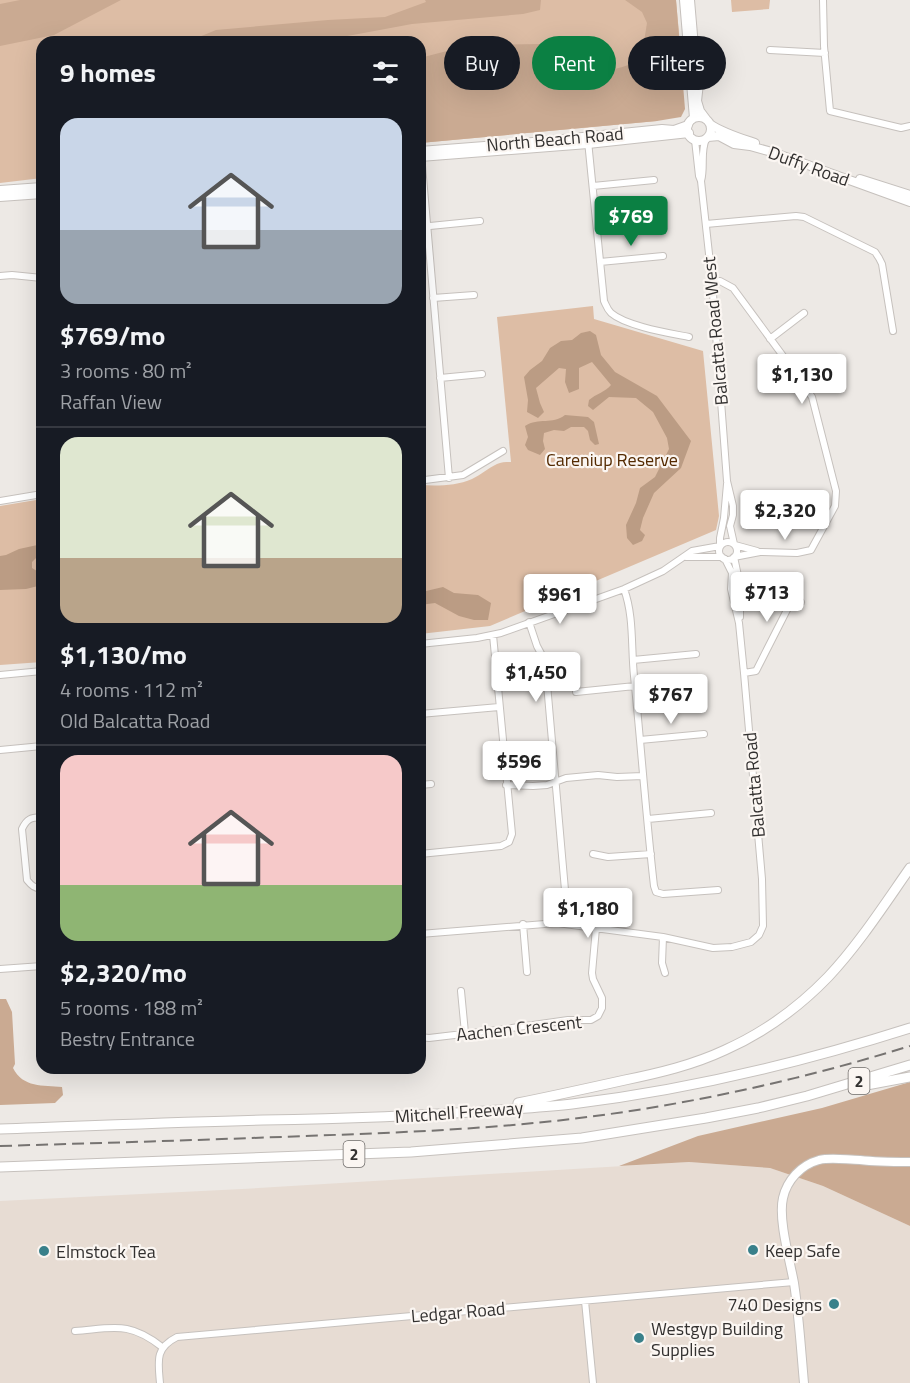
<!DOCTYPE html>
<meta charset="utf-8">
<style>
body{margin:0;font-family:"Titillium Web",sans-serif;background:#242831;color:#f1f3f6;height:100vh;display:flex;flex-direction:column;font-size:22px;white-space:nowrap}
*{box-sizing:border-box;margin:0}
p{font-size:20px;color:#9ea1a6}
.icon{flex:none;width:33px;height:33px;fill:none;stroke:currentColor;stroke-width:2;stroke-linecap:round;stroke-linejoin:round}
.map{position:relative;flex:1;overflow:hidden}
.drawer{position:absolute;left:36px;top:36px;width:390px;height:1038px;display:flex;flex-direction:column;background:#171b24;border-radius:18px;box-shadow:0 6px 24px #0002}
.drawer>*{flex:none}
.hud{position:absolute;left:444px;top:36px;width:375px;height:54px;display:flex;gap:12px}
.price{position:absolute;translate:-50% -51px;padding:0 14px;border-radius:6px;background:#fff;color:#222;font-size:20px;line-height:39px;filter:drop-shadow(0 2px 3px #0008)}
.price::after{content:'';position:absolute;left:50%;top:36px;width:18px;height:14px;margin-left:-9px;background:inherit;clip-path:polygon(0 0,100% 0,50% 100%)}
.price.selected{background:#0b8043;color:#fff}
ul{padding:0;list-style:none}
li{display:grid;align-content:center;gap:12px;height:318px;padding:0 24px}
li+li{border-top:2px solid #363941}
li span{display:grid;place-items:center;height:186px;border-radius:18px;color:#555}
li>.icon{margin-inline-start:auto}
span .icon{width:108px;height:108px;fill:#fffc;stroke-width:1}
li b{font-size:26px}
h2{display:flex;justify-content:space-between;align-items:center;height:72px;padding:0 24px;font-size:26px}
.chip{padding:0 21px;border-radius:27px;background:#171b24;box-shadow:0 6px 24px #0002;font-size:21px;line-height:54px}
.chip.selected{background:#0b8043;color:#fff}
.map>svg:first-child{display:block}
.built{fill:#e7dcd3}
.green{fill:#ddbda5}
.forest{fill:#caaa92}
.water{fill:#bb9c84}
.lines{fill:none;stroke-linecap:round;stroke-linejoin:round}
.minor-casing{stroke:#c6c1bd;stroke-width:8}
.major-casing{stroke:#c6c1bd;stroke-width:10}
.highway-casing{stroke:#c6c1bd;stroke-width:11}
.minor{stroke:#fff;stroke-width:6}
.major{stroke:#fff;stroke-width:8}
.highway{stroke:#fff;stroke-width:9}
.rail{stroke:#767371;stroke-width:2;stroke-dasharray:12 6;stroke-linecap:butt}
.poi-dot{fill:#39808a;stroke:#fbf6f2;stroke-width:2}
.labels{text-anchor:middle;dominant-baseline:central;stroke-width:4.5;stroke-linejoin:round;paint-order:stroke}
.shield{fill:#fbf6f2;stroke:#6f6c6a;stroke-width:1.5}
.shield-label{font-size:16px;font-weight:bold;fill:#333130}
.street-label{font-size:18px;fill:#333130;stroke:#fbf6f2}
.park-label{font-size:18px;fill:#542a00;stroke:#fbf6f2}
.poi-label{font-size:18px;fill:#333130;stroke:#fbf6f2;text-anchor:start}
</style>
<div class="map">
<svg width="910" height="1383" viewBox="0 0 910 1383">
<rect width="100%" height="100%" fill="#ede9e5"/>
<!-- built -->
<path class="built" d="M689,1162L770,1168L823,1186L910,1226V1383H0V1201L242,1189Z"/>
<!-- green -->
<path class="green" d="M0,0H676L684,88L657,121L420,143V42H42V178L0,183Z
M731,0H770L769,9L732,12Z
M593,306L594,319L703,351L719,516L716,530L490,626L420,634V561L424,560L420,522V485C437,486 456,486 472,479C481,475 488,468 497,464C501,462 506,462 511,462L497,317Z
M42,499V662L0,665V506Z"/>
<!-- forest -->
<path class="forest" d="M20,0H121L54,35L0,46V4Z
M425,0H541L540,10L523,14L412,24L315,42H187L216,30L328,20L385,17L426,2Z
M625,0H676L685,109L681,117L657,121L420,143V58L470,45L543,44L581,58L571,71C594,77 619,69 641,60L647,23L642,12Z
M0,999H6L12,1012L15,1064L13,1068C23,1088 43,1085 62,1087L63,1095L55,1103L0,1105Z
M910,1082V1226L823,1186L770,1168L689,1162L619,1166L698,1136L822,1108Z"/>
<!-- water -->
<path class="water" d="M590,331L596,335L601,355L615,372L657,396L691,441L681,468L654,493L643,518L640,530L645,535L642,541L633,545L627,538L626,525L636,503L640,488L655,477L669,449L667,438L653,412L636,398L609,397L593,410L588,406L589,400C596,394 605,392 611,385L592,362L579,368V389L569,393L565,382L566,369L559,368L536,388L540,403L544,412L538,418L527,412L528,400L524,377L530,370L542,361L550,348L561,341L572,340L581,333Z
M565,415L588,417L594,422L599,444L595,445L590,440L588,431L584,427H571L564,431L554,430L544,433L543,441L545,449L540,455L528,450L525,445L528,437L525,426C539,417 552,425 565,415Z
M42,544V556H38L32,562V568L42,574V585L26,589L0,590V556L6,555L19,549Z
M420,587L426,591L443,587L454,593L478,595L491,603L488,620H474L459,616L435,603L420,605Z"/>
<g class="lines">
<!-- minor casing -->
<g class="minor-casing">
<path id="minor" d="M823,0L824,46L830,111L901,128L910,126
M770,50L825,53
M695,140L699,176L701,181L712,281L727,481L733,506V515L730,526L734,544
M588,141L604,301C606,305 607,309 611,313C626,326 669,333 689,337
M421,154L449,478
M701,181C705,167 700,152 706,139
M593,186L654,180
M706,224L796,216L804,217L875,252L879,258L882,264L893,331
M420,227L480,221
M600,262L663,256
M0,276L12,275L42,278
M712,281H720L733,288L786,360L812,397L836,491L835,506L811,550L797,553L760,552L734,557
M433,298L474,295
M770,339L804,313
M440,378L482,374
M420,479L425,480L463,475L503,451
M0,501L42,494
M719 551a9 9 0 1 1 18 0a9 9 0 1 1-18 0Z
M735,545L757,551
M720,546V538L724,518L727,484
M686,557H722
M734,557L740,585V617
M624,589C634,616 631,647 634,676C641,746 646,816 654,886L656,892L663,894L718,890
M529,622L537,646L545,661L565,890
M420,644L477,638L501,633L624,589L663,571L692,551L720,546
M633,660L696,654
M41,672L42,681
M744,673L756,671L789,606L801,602
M0,675L42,671
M576,692L635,686
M420,714L499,707
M640,740L704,734
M0,750L42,746
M420,785L431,784
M506,785L533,786L547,785L566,778L598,775L617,777L643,776
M42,817C31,818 27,818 22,829L27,880C31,885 35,889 42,888
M648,819L711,813
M420,854L501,846L509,842L512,834L493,635
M593,854L608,857L651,854
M523,924L527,972
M420,934L557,923L663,937L713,948L732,947L751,942L759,935L763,926L762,879L744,673L739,623L731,589L732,573L725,559
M663,937L662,963L665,973
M0,969L42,966
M461,991L465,1033
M420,1037L429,1038L497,1030L568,1020H591L598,1016L602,1008V998L593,979L592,973L596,928
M585,1301L593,1383
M75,1331C114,1328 129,1321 162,1347
M160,1383C158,1361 155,1348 177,1337L794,1282"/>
</g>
<!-- major casing -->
<g class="major-casing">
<path id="major" d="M684,0L694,118
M690,0L696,70L699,83L697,101L700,111L706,119
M687 129a12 12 0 1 1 24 0a12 12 0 1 1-24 0Z
M710,124C723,133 740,138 755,143
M708,137L719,136L734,144L750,146L772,152L910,202
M420,151L523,143L662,129L674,130L688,125
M420,157L588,144L689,133
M860,179L910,195
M0,190L42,187
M0,197L42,194
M804,1383C801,1350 799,1316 794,1283C790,1261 778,1219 783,1198C787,1180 801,1165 819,1160C832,1157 847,1160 860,1160C877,1162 893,1162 910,1162"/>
</g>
<!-- highway casing -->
<g class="highway-casing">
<path id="highway" d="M856,1087L910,1077
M518,1103C553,1096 589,1088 625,1080C659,1073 693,1065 725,1050C763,1033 799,1007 828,977C859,944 884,905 910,868
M0,1129C88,1126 175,1122 263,1120C342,1119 420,1116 499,1110C523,1108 548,1107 572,1104C687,1090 800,1063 910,1028
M0,1167L411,1152L582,1138L706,1118L758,1108L807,1096L910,1065"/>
</g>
<!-- minor -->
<use href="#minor" class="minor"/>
<!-- major -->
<use href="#major" class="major"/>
<!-- highway -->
<use href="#highway" class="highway"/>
<!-- rail -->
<path class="rail" d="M0,1146C102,1143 203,1140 305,1136C388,1133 471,1130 554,1121C674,1108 794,1082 910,1046"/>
</g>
<!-- markers -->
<g class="poi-dot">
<circle cx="753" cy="1250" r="6"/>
<circle cx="44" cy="1251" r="6"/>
<circle cx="834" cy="1304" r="6"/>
<circle cx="639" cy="1338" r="6"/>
</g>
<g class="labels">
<!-- shield labels -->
<g class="shield">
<rect x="848.5" y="1068" width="21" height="26" rx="4.5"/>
<rect x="343.5" y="1141" width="21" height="26" rx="4.5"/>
</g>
<g class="shield-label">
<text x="859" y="1081">2</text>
<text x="354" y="1154">2</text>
</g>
<!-- street labels -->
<g class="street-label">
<text transform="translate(555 139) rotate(-5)">North Beach Road</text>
<text transform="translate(809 166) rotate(20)">Duffy Road</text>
<text transform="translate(715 331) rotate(-95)">Balcatta Road West</text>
<text transform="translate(754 785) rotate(-95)">Balcatta Road</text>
<text transform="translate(519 1028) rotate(-6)">Aachen Crescent</text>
<text transform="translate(459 1112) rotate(-4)">Mitchell Freeway</text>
<text transform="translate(458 1312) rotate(-5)">Ledgar Road</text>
</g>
<!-- park labels -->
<g class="park-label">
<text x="612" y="459">Careniup Reserve</text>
</g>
<!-- poi labels -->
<g class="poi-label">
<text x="765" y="1250">Keep Safe</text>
<text x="56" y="1251">Elmstock Tea</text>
<text x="822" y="1304" text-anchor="end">740 Designs</text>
<text x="651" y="1328">Westgyp Building<tspan x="651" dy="21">Supplies</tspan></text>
</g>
</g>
</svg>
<b class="price selected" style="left:631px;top:247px">$769</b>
<b class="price" style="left:802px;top:405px">$1,130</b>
<b class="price" style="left:785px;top:541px">$2,320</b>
<b class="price" style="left:767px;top:623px">$713</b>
<b class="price" style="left:560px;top:625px">$961</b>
<b class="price" style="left:536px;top:703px">$1,450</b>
<b class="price" style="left:671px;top:725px">$767</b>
<b class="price" style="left:519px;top:792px">$596</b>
<b class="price" style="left:588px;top:939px">$1,180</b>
<div class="hud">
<a class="chip">Buy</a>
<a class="chip selected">Rent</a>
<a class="chip">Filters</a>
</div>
<section class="drawer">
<h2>9 homes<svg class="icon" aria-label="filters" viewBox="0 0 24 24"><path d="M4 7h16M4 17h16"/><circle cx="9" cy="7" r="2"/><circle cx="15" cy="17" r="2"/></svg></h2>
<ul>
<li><span style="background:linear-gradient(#c9d6e8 60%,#9aa5b1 0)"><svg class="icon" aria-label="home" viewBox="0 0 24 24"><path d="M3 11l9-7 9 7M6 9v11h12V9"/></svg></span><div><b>$769/mo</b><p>3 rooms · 80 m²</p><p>Raffan View</p></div></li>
<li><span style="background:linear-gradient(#dfe7d0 65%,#b9a48a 0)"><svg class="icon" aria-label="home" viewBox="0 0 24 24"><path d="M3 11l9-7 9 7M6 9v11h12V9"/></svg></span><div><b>$1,130/mo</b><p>4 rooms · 112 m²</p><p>Old Balcatta Road</p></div></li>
<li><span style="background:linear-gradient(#f6c9c9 70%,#8fb573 0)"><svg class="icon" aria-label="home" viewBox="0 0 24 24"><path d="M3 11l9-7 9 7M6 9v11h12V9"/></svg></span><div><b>$2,320/mo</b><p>5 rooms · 188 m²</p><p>Bestry Entrance</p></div></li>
</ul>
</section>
</div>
